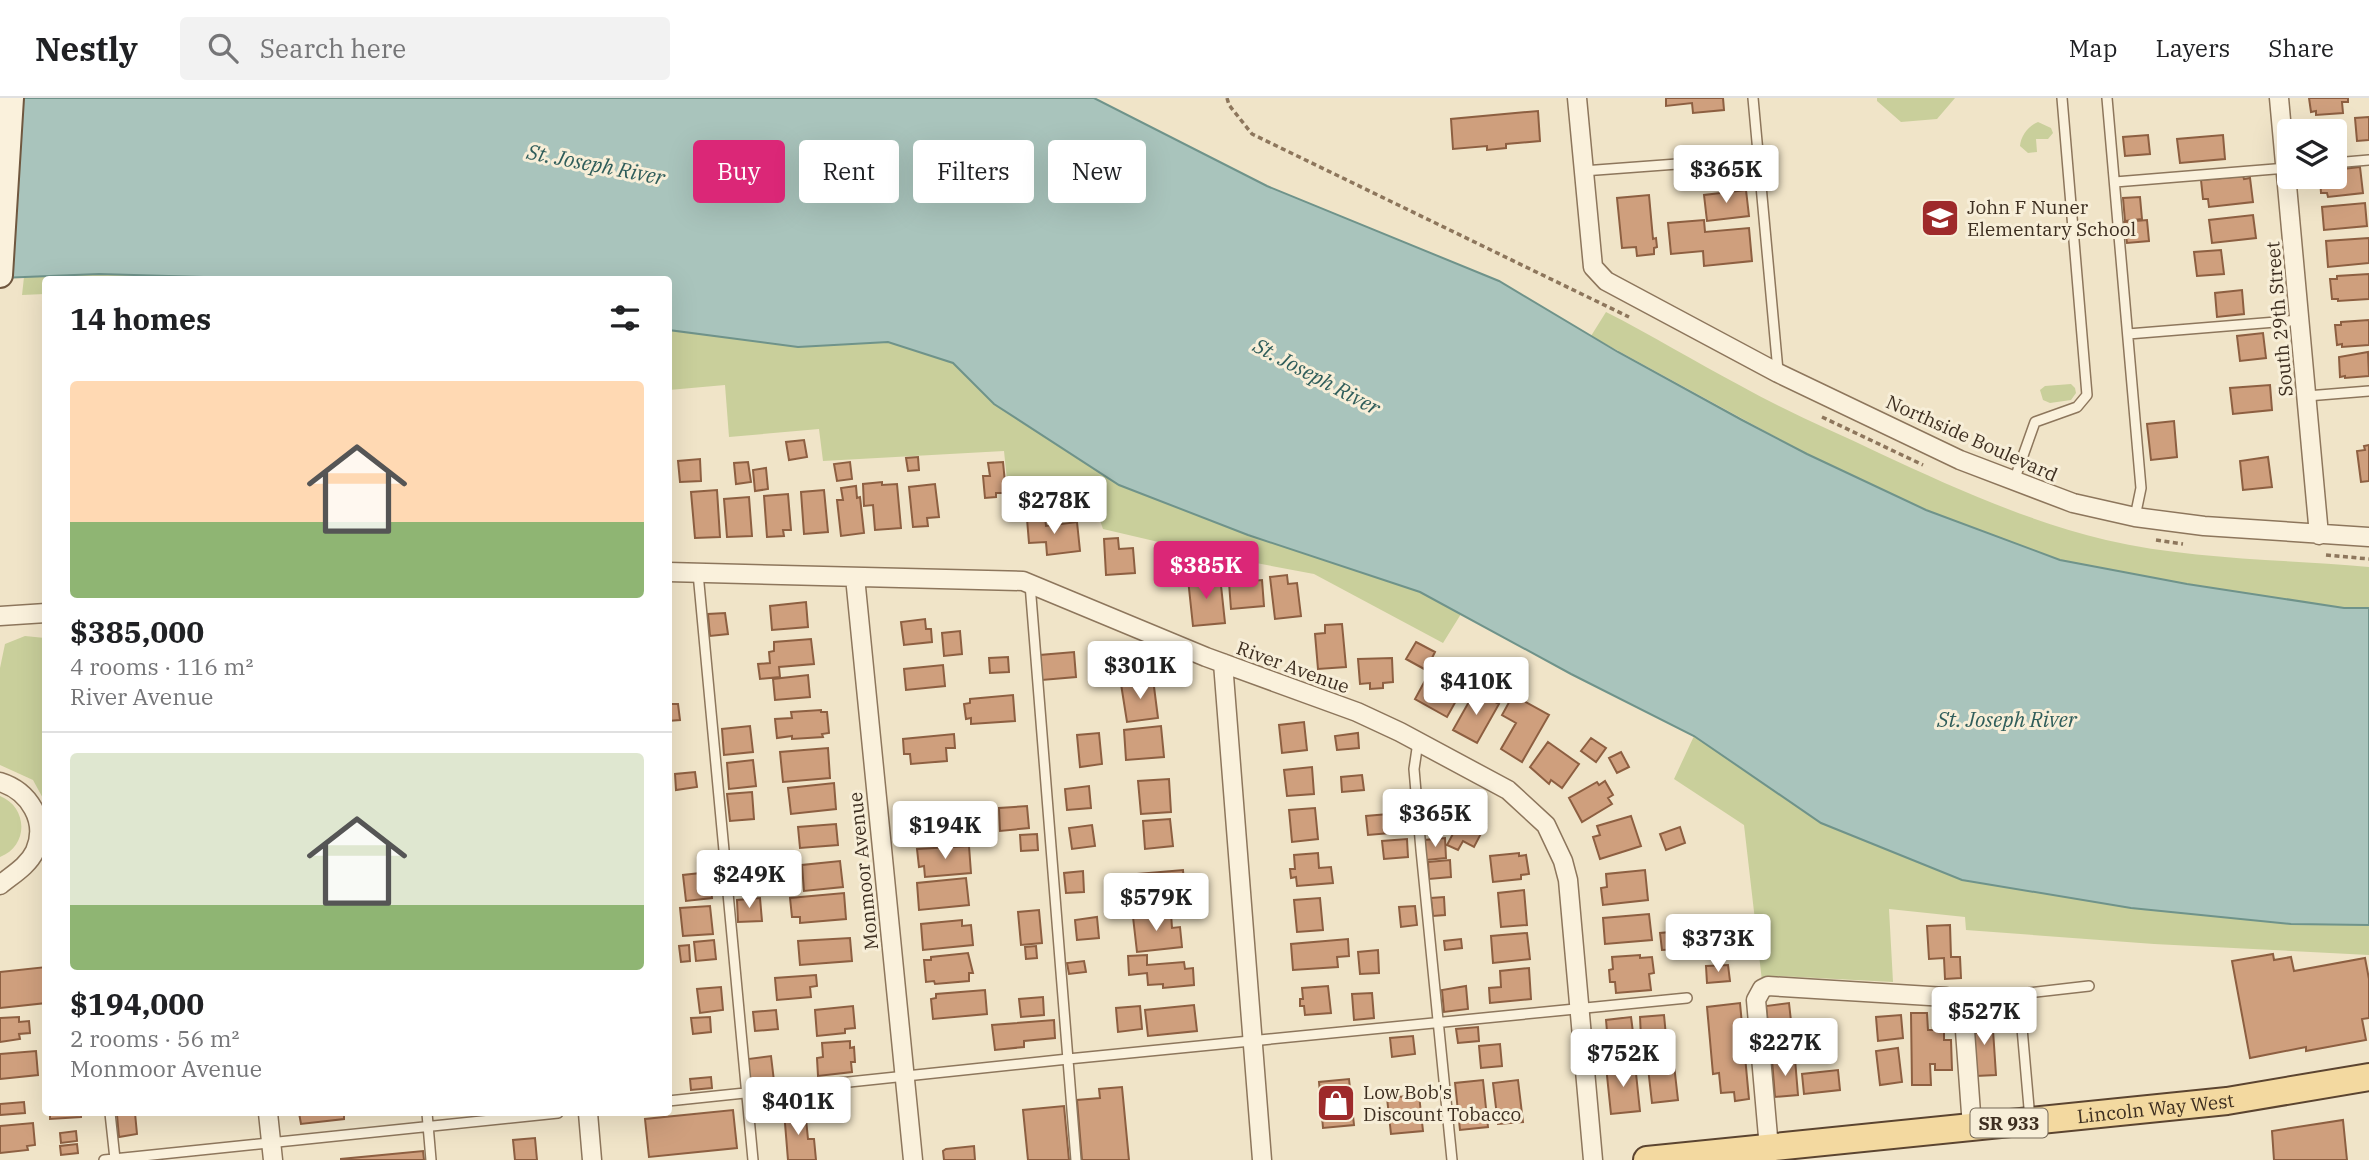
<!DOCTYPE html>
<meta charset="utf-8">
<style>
body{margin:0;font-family:"IBM Plex Serif",serif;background:#f2f2f2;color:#202124;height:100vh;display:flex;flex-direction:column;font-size:26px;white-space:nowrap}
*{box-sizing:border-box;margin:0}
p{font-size:23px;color:#757577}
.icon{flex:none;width:38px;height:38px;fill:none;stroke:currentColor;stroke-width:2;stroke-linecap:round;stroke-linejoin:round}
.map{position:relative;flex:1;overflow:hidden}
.details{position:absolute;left:42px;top:178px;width:630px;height:840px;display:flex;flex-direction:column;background:#fff;border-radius:7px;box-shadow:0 7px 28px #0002}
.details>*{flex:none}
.banner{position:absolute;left:693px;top:42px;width:665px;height:63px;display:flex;gap:14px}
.tools{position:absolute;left:2277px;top:21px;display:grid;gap:14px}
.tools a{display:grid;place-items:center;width:70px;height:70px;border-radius:7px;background:#fff;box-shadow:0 7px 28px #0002;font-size:35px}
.price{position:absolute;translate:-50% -60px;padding:0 16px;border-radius:7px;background:#fff;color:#222;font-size:23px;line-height:46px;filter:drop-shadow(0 2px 4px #0008)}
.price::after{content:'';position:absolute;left:50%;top:42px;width:21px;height:16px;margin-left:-10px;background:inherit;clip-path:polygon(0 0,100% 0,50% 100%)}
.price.active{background:#db2777;color:#fff}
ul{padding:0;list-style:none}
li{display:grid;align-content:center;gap:14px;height:371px;padding:0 28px}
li+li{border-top:2px solid #e0e0e0}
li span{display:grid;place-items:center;height:217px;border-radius:7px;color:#555}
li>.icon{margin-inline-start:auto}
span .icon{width:126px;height:126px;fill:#fffc;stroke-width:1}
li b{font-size:30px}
h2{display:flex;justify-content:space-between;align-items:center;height:84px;padding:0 28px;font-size:30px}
.pill{padding:0 24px;border-radius:7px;background:#fff;box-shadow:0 7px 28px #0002;font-size:24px;line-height:63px}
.pill.active{background:#db2777;color:#fff}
header{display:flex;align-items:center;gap:42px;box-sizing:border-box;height:98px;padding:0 35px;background:#fff;border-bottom:2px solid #e0e0e0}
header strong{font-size:33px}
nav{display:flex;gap:38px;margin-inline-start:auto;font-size:24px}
.search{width:490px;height:63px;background:#f2f2f2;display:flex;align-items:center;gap:18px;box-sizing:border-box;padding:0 24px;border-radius:7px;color:#757577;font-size:26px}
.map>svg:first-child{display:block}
.green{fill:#c9cf9b}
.water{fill:#a9c4bc;stroke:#6f938a;stroke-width:2}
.building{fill:#cf9f7d;stroke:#8d5f41;stroke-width:2}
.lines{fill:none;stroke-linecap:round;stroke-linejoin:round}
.lane-casing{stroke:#8d765c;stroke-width:12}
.street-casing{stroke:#8d765c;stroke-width:21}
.secondary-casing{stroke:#6f573f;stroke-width:28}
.primary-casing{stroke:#5b4430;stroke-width:30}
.path{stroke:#8d765c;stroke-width:3.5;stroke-dasharray:5 3.5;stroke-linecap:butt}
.lane{stroke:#faf1dc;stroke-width:9}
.street{stroke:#faf1dc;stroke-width:18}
.secondary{stroke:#faf1dc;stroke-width:24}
.primary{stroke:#f3d9a0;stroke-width:26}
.labels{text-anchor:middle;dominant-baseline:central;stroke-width:6;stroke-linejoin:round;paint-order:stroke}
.shield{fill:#f7eed8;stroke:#756857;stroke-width:2}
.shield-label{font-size:18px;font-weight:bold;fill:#3d2e20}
.poi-label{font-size:19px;fill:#3d2e20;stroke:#f7eed8;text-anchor:start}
.street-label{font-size:19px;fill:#3d2e20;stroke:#f7eed8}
.water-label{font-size:21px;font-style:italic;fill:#2f5d5a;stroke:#f7eed8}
</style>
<header>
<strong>Nestly</strong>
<div class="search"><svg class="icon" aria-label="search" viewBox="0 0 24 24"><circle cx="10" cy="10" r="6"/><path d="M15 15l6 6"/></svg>Search here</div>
<nav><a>Map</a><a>Layers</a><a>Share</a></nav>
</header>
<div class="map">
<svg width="2369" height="1062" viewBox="0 0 2369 1062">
<rect width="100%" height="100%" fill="#f0e4c8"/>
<!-- green -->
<path class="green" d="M1877,0H1955L1937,21L1901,24L1877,3Z
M2038,24L2051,30L2053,35L2048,41H2036L2037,54L2028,55L2020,48C2021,38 2028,28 2038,24Z
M99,176L313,182H46L45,196L22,197L24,179Z
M1606,214C1652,237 1695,264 1741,288C1785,313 1833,333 1879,355C1952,389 2027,423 2106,442C2192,462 2281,461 2369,469V510H2344L2187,486L2060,462L1926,412L1807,356L1591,238Z
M669,232L798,249L888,244L953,265L994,306L1119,387L1248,437L1420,494L1461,516L1443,545L1314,476L1214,457L1103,431L1091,396L1009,401L1004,353L823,363L819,331L729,339L725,287L669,292Z
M2071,286L2075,290L2076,295L2071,302L2050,305L2043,302L2040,292L2045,288Z
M25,538L45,540V704L33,682L0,667V570L5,546Z
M1694,638L1821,725L2291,826L2369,827V857L2154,846L1966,832L1965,819L1889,811L1893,884L1779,878L1762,883L1744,727L1674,681Z
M0,698C28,709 29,748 0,759Z"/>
<!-- water -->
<path class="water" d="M0,0H1094L1267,88L1499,183L1618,254L1742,322L1807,356L1926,412L2060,462L2187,486L2344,510H2369V827L2291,826L2131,810L1962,782L1821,725L1694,638L1571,576L1420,494L1248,437L1119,387L994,306L953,265L888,244L798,249L669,232L668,182H313L99,176L0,180Z"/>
<!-- building -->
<path class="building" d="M1666,0H1723L1724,12L1693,15L1692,5L1666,8Z
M2309,0H2348V4H2342L2343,15L2316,17V13L2311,14Z
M1538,13L1540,43L1506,46V50L1487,52V48L1453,51L1451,21Z
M2369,19V42L2357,43L2355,20Z
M2148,37L2150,56L2125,58L2123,39Z
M2223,37L2225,61L2180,65L2177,41Z
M2360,69L2363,95L2328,99L2327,95H2321L2320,79H2334V72Z
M2243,78L2244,81L2250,80L2253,104L2209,109L2208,101H2203L2201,82Z
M1746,92L1749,118L1707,123L1704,97Z
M1649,97L1653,141L1656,140L1657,149L1654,150V156L1637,158L1636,149L1622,150L1617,100Z
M2140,99L2142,121L2125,123L2123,100Z
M2365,105L2367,128L2324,132L2322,109Z
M2253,117L2256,140L2212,145L2209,122Z
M1704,122L1705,134L1749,130L1752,163L1704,168L1703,153L1671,156L1668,125Z
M2147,122L2149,143L2127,145L2124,124Z
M2369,140V165L2328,169L2326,143Z
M2221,152L2224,176L2197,178L2194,154Z
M2369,176V201L2338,203V201H2332L2330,181H2337V178Z
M2242,192L2244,216L2217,219L2215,195Z
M2369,222V247L2342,249V246L2337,247L2335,227H2341V224Z
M2263,235L2266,260L2240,263L2237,238Z
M2368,254L2369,278L2345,280V278L2340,279L2339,259Z
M2270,287L2272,312L2233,316L2230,290Z
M2174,323L2177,359L2151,362L2147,326Z
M804,342L807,359L789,362L786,344Z
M2369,347V383L2361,384L2357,353L2365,352L2364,348Z
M918,359L919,372L908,373L906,360Z
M2268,359L2272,389L2243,392L2240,363Z
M700,361L701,383L680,384L678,363Z
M748,364L751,384L736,386L734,365Z
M850,364L852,381L837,383L834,366Z
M1003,364L1006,395H996V399L985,400L983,378H990L988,365Z
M766,370L768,391L755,393L753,372Z
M882,384V387L897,386L901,430L875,432L873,407L864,408L863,386Z
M935,386L939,419L927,420L928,428L913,429L909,389Z
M856,388L857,400L860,399L864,435L841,438L837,402H843L841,390Z
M717,392L720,439L695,440L691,394Z
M824,392L828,434L804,436L801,394Z
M788,396L791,432H783L784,438L767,439L764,398Z
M749,399L752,438L727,439L724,401Z
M1045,419L1046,428L1077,424L1080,453L1047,457L1046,444L1029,445L1027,421Z
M1118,440L1119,451L1133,450L1135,475L1106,477L1104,441Z
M1287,477L1288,486L1297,485L1301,518L1275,521L1270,479Z
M1220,478L1225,525L1193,528L1188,481Z
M1262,482L1264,508L1231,511L1229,485Z
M806,504L808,529L772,532L770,508Z
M725,515L728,536L710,538L708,516Z
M925,521L926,531H931L932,544L904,547L901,524Z
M1342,526L1346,569L1318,571L1315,536L1325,535V527Z
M960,533L962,556L944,558L942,535Z
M811,541L814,566L779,569L780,579L760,581L758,566L770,565L769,554L774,553V544Z
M1416,544L1435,554L1426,572L1406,561Z
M1074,554L1076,579L1042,582L1040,557Z
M1008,559L1009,574L990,575L989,560Z
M1392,560L1393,584L1383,585V590L1370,591V585L1360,586L1358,561Z
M943,567L945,588L906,592L904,571Z
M808,577L810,599L775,602L773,581Z
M1428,577L1461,594L1447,619L1415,601Z
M1153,581L1158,620L1127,624L1121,586Z
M1475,593L1499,606L1477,645L1453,632Z
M1013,597L1015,623L971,626V620L966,621L964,606L970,605V601Z
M1513,597L1549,617L1522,664L1501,651L1516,625L1502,617Z
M668,606H678L680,622L668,623Z
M821,612V614H827L829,635L822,636L823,639L792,641V638L777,640L775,621L792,620L791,614Z
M1304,624L1307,652L1282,655L1279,627Z
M750,628L753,654L724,657L722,631Z
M1161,628L1164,659L1126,662L1124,632Z
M1099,635L1102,666L1080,669L1077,637Z
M1358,635L1359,650L1337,652L1335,638Z
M954,636L955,650H946L947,663L911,666L910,656H904L903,641Z
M1591,640L1606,650L1596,664L1581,653Z
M1548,644L1579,666L1562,690L1551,682L1549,686L1530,669Z
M828,650L830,680L783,684L780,654Z
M1621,654L1629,669L1617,675L1609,660Z
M753,662L756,688L729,691L727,665Z
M1312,669L1314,696L1287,698L1284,672Z
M695,674L697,689L676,692L675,676Z
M1362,677L1364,692L1342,694L1341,679Z
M1169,681L1171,714L1141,716L1138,683Z
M1605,683L1613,697L1608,700L1612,706L1582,724L1569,700L1597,684L1599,687Z
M834,685L836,711L791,716L788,690Z
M1089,688L1091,710L1067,712L1065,691Z
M752,694L754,721L730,723L727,696Z
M972,706L975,734L912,740L910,712Z
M1027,708L1029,730L1000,733L999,710Z
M1315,710L1318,741L1292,744L1289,712Z
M1464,715L1486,726L1474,749L1463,743L1458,752L1447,747Z
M1388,716L1390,735L1368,737L1366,718Z
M1631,718L1641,748L1600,761L1593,739L1600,737L1597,728Z
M1170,721L1173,748L1145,751L1143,723Z
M836,726L838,747L800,750L798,729Z
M1092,727L1095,748L1072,751L1069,730Z
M1680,729L1685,745L1666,752L1660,736Z
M1037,736L1038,752L1021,753L1020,737Z
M1445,740L1446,760L1426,762L1424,742Z
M1407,741L1408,759L1384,761L1382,743Z
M969,748L971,775L925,779L924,768L919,769L917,751Z
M1318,755L1319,770L1331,769L1333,785L1297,788L1296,779L1291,780L1290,771H1295L1294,757Z
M1519,755V758L1526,757L1529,776L1521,777V781L1493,784L1490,758Z
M1450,762L1451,779L1429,781L1428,764Z
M840,763L843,789L804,793L802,767Z
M754,766L755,773L780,771L782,794L739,797L737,767Z
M1183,772L1185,799L1140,802L1138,776Z
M1645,772L1648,802L1603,807L1601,790L1607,789L1606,776Z
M1083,773L1084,794L1066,795L1064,775Z
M709,774L712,800L686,803L683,777Z
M966,780L969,807L919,812L917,785Z
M1524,792L1527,827L1501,829L1498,795Z
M844,795L846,821L800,825V819H792L790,800Z
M1444,799L1445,817L1433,818L1431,800Z
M760,800L762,823L738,824L737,802Z
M1320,800L1323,832L1297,834L1294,802Z
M710,808L713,836L683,838L680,810Z
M1415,808L1417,827L1401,829L1399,809Z
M1039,812L1042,845L1021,847L1018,814Z
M1171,815L1172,830L1180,829L1182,849L1137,854L1133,819Z
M1649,816L1652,842L1605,846L1603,820Z
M1097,819L1099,840L1077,842L1075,822Z
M962,822V828L971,827L973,847L923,852L921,826Z
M1950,827L1951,859H1960L1961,880L1945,881L1944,860L1929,861L1927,828Z
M1681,833L1682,851L1662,852L1660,835Z
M1527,835L1530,861L1493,865L1491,838Z
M850,840L852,863L800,867L798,843Z
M1348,841L1349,858L1337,859L1338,869L1293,872L1291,846Z
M1461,841L1462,850L1445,852L1444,843Z
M714,842L716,861L696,863L694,844Z
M689,847L690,863L681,864L679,848Z
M1036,848L1037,860L1026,861L1025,849Z
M1378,852L1379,875L1360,876L1358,854Z
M968,855L973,875H969V883L935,886L934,883L926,884L924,862H931V859Z
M2273,856L2274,862L2291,859L2294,873L2365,860L2369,881V920L2362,921L2366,942L2306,953V949L2250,960L2232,863Z
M1147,857V867L1184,864L1185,871L1193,870L1194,887L1163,890V886L1148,887L1147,875L1129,877L1128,858Z
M1640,857V860L1652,859L1654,875L1649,876L1651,892L1616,895L1615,884H1610L1609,872L1613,871L1612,859Z
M1084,863L1086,874L1069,876L1067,865Z
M1728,867L1730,883L1707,885L1706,868Z
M46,869V905L0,910V874Z
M1529,870L1531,901L1490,905L1489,890L1501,889L1500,873Z
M816,877L817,888L810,889L811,899L777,902L775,880Z
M1328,888L1331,915L1305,917L1304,908H1300V901H1303L1302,890Z
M1466,888L1468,911L1444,914L1442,892Z
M721,889L723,912L700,915L697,891Z
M985,892L987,916L933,921L931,901L936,900V896Z
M1372,895L1374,920L1354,922L1352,896Z
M1043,899L1044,917L1021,919L1019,901Z
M1740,905L1749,1001L1735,1003L1734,994L1721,995L1719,975L1713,976L1707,909Z
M1789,905L1793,941L1770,944L1766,908Z
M1194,907L1197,933L1148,938L1145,912Z
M853,908L855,930L845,931V935L817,938L815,912Z
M1140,908L1142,931L1118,934L1116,910Z
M776,912L778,931L755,933L753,914Z
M1911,915H1927L1928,932H1944V942H1951L1952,972H1935V966H1930L1931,987H1912Z
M1664,917L1666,938L1641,940L1640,919Z
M1901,917L1903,940L1878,943L1876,919Z
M1992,917L1996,977L1976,978L1973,935H1977L1975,918Z
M19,919V924L29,923L30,935L19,936L20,941L0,944V920Z
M710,919L711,934L693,936L691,920Z
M1631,919L1634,942L1608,945L1606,922Z
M1054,922L1055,940L1024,943V949L995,952L992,927Z
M1478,929L1479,943L1458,945L1456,931Z
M1413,938L1415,956L1392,959L1390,940Z
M850,943V950L854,949L855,964H851L852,974L818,978L817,960L823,959L822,945Z
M1500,946L1502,968L1481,970L1479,948Z
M1672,949L1678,1002L1652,1005L1646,952Z
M1898,950L1902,984L1880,987L1876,953Z
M36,953L38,977L0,981V956Z
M771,958L774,983L750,985L748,961Z
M1795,961L1798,997L1775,999L1772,962Z
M1635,966L1640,1013L1611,1016L1606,968Z
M1838,972L1840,992L1804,996L1802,976Z
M711,979L712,990L691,992L690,981Z
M1349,981L1354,1027L1323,1030L1319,984Z
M1483,982L1488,1029L1460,1032L1455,985Z
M1518,982L1523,1024L1498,1026L1493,985Z
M1122,989L1129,1062H1082L1077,1002L1100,1000L1099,991Z
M1419,997L1423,1033L1391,1036L1387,1000Z
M24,1004L25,1015L0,1017V1006Z
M1064,1008L1069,1062H1028L1023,1012Z
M805,1011L808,1041H814L816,1062H788L784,1013Z
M733,1012L737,1050L649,1059L645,1021Z
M50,1015H81V1019L50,1021Z
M135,1015L137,1036L119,1039L117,1017Z
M299,1015H344V1021L301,1026Z
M2343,1022L2347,1062H2274L2272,1033Z
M33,1025L35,1047L27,1048L28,1052L0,1055V1028Z
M76,1033L77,1043L61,1045L60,1035Z
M535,1040L537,1062H515L513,1042Z
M77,1046L78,1055L61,1057L60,1048Z
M974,1048L975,1062H944L943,1053L946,1051Z
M423,1053L424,1062H341V1061Z"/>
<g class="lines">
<!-- lane casing -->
<g class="lane-casing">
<path id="lane" d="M1753,0L1778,273
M2107,0L2141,390L2135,419
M2334,65L2369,62
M1583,73L1758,60
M2115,84L2287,70
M2128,236L2300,222
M2307,298L2369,293
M2014,383L2035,324L2077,309L2087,297L2062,0
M698,475L753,1062
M1030,486L1076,1062
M1418,644L1414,671L1421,752L1452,1062
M668,1003L1068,961L1687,900
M110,1015L115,1061
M427,1015L431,1062
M2030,1021L2019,896L2089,888
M104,1062L558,1015"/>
</g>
<!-- street casing -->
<g class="street-casing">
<path id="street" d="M1577,0L1593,169L1606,183L1778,275L1960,362L2073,405L2135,419L2204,428L2369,439
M2279,0L2319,437
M668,474L1023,483L1206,559L1357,614L1400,634L1508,692L1546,727L1563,763L1568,782L1593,1062
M855,479L913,1062
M0,518L46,515
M1223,565L1262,1062
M0,684C29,693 48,723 35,753C28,768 12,777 0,787
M268,1015L273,1062
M588,1015L592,1062
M1769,1050L1756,902L1762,891L1768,888L1946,899C1956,903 1961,908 1964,919L1972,1029"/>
</g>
<!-- secondary casing -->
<g class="secondary-casing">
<path id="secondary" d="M0,177L11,0"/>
</g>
<!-- primary casing -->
<g class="primary-casing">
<g id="primary">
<path id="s1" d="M1647,1062L2227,1003L2369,979"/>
</g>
</g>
<!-- path -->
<path class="path" d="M1227,0L1229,7L1252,36L1629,219
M1822,319L1923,367
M2156,442L2183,446
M2326,457L2369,461"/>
<!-- lane -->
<use href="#lane" class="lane"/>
<!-- street -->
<use href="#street" class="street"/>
<!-- secondary -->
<use href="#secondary" class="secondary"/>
<!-- primary -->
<use href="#primary" class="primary"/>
</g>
<!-- icons -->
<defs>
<g id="school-square" transform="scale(2.0125)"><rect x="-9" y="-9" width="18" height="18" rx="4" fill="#9e2a2b" stroke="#f7eed8"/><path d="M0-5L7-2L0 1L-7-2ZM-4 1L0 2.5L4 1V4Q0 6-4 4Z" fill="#fff"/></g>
<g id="shop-square" transform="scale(2.0125)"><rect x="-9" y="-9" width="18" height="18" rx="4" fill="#9e2a2b" stroke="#f7eed8"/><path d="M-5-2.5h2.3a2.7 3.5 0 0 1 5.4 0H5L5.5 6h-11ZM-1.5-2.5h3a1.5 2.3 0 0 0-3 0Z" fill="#fff"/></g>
</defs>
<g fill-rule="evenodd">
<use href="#school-square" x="1940" y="120"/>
<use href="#shop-square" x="1336" y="1005"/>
</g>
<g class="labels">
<!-- shield labels -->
<rect class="shield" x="1970.5" y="1010.5" width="77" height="29" rx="5"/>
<g class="shield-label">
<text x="2009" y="1025">SR 933</text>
</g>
<!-- poi labels -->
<g class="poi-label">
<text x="1967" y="109">John F Nuner<tspan x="1967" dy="22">Elementary School</tspan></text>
<text x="1363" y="994">Low Bob's<tspan x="1363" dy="22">Discount Tobacco</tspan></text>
</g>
<!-- street labels -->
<g class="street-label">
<text transform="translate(2279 221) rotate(-95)">South 29th Street</text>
<text transform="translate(1972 340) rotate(24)">Northside Boulevard</text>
<text transform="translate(1293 569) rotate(20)">River Avenue</text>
<text transform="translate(863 773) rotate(-96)">Monmoor Avenue</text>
<text stroke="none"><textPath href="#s1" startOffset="511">Lincoln Way West</textPath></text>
</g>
<!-- water labels -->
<g class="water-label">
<text transform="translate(596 66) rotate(11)">St. Joseph River</text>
<text transform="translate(1317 278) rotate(28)">St. Joseph River</text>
<text x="2007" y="621">St. Joseph River</text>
</g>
</g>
</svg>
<div class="tools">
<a><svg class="icon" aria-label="layers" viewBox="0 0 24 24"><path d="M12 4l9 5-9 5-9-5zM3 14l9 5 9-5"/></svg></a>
</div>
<b class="price" style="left:1726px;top:107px">$365K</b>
<b class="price" style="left:1054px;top:438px">$278K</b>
<b class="price active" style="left:1206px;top:503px">$385K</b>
<b class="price" style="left:1140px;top:603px">$301K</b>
<b class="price" style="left:1476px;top:619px">$410K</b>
<b class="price" style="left:1435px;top:751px">$365K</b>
<b class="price" style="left:945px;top:763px">$194K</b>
<b class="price" style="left:749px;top:812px">$249K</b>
<b class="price" style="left:1156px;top:835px">$579K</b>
<b class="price" style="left:1718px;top:876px">$373K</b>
<b class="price" style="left:1984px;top:949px">$527K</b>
<b class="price" style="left:1785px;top:980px">$227K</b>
<b class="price" style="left:1623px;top:991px">$752K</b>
<b class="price" style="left:798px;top:1039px">$401K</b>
<div class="banner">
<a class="pill active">Buy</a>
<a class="pill">Rent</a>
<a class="pill">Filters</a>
<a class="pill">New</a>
</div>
<section class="details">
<h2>14 homes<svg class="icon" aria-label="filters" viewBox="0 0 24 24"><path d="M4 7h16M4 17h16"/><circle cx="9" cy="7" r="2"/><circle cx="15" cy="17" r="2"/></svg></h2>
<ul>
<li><span style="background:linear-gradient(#ffd9b3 65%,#8fb573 0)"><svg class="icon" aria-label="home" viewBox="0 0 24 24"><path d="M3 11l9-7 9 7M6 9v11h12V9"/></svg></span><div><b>$385,000</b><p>4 rooms · 116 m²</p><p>River Avenue</p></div></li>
<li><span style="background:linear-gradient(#dfe7d0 70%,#8fb573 0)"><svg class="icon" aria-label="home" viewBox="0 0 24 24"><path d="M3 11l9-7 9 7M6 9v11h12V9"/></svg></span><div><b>$194,000</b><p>2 rooms · 56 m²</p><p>Monmoor Avenue</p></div></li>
</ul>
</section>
</div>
